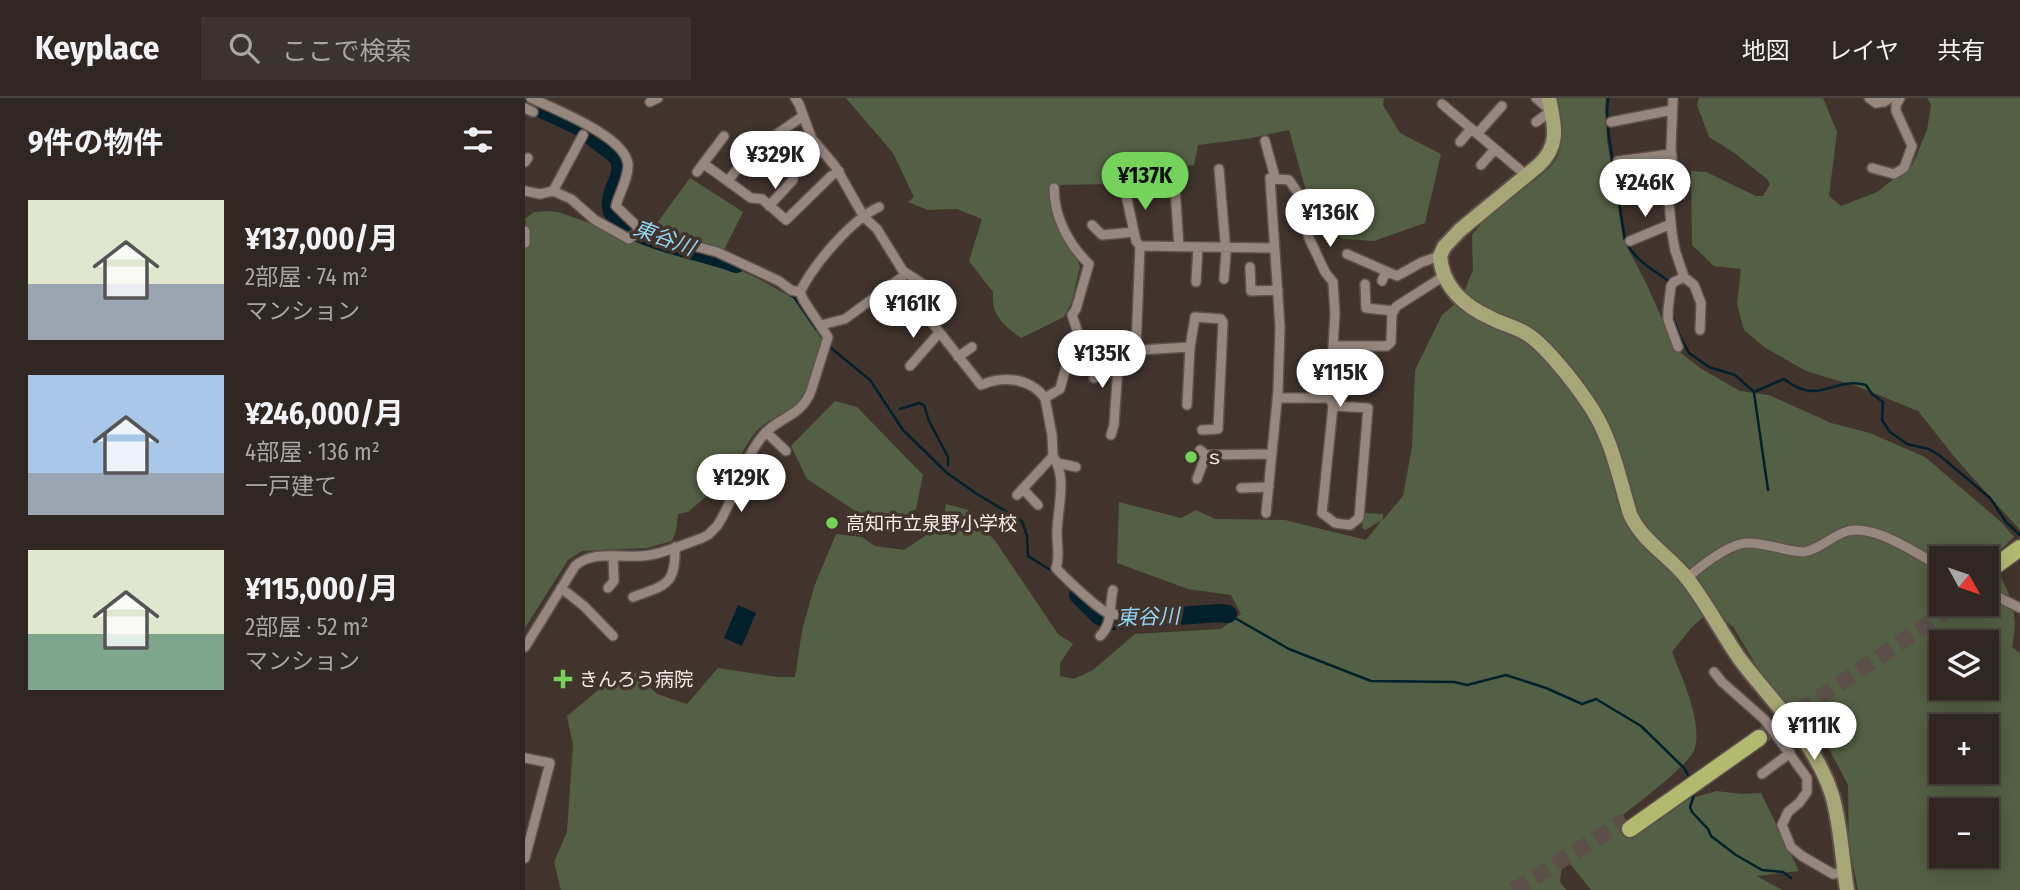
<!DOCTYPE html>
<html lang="ja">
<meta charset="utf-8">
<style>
body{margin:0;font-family:"Fira Sans Condensed","Noto Sans JP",sans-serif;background:#3c332f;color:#f1f3f6;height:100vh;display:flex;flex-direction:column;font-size:26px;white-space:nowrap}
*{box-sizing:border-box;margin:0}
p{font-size:23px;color:#a8a5a5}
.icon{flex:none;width:38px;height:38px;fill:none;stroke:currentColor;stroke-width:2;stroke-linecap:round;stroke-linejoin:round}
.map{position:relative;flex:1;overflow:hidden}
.side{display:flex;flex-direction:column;background:#302722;width:525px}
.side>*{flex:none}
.needle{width:46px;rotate:130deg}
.controls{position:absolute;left:1404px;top:448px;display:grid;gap:14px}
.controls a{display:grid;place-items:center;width:70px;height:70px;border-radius:0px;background:#302722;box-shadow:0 4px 18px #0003,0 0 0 2px #4b4440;font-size:35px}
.price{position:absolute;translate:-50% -60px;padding:0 16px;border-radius:24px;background:#fff;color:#222;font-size:23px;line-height:46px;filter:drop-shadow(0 2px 4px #0008)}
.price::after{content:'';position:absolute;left:50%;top:42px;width:21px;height:16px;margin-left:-10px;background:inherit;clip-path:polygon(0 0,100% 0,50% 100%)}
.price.current{background:#75d25b;color:#111}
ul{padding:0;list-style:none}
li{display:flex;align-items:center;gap:21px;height:175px;padding:0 28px}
li span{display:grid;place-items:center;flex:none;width:196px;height:140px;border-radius:0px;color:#555}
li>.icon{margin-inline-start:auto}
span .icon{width:84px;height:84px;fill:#fffc;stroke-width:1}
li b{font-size:30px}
h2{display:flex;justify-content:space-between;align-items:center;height:84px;padding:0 28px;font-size:30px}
header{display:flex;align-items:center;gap:42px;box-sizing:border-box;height:98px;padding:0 35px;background:#302722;border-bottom:2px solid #4b4440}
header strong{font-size:33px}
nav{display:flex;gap:38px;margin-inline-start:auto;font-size:24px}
.search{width:490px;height:63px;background:#3c332f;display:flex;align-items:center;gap:18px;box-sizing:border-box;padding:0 24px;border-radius:0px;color:#a8a5a5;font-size:26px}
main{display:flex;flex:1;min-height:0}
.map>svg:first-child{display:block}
.green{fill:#546045;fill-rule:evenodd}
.water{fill:#021f2c}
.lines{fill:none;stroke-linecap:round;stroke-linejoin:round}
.stream{stroke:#021f2c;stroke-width:2.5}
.river{stroke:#021f2c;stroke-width:18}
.motorway-tunnel{stroke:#5b5049;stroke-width:16;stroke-dasharray:16 8;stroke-linecap:butt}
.minor-casing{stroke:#5d524c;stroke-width:12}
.primary-casing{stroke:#5d524c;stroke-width:18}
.motorway-casing{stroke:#5d524c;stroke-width:19}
.minor{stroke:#96887f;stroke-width:9}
.primary{stroke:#a7a676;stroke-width:14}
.motorway{stroke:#b2ba70;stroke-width:16}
.poi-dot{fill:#75d25b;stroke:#40342d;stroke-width:2.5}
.labels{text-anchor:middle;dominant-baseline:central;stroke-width:7;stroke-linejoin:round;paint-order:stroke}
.poi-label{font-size:19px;fill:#f5ede8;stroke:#40342d;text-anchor:start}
.water-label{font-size:21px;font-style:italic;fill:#92d4f5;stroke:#40342d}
</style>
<header>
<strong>Keyplace</strong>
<div class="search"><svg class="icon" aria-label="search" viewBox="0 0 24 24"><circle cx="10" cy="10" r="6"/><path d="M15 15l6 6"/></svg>ここで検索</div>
<nav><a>地図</a><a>レイヤ</a><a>共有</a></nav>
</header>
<main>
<section class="side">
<h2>9件の物件<svg class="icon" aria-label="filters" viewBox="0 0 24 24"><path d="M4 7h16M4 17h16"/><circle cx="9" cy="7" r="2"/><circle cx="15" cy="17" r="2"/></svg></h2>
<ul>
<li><span style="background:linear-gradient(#dfe7d0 60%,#9aa5b1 0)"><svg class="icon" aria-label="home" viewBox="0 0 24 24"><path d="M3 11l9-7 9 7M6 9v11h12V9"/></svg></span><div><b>¥137,000/月</b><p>2部屋 · 74 m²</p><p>マンション</p></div></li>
<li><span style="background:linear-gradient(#a9c7e8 70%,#9aa5b1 0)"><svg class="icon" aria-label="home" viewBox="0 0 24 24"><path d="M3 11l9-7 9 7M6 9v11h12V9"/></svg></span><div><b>¥246,000/月</b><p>4部屋 · 136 m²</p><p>一戸建て</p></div></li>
<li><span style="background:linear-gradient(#dfe7d0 60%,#7fa58c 0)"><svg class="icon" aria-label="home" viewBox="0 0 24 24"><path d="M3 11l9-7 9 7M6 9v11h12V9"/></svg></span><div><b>¥115,000/月</b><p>2部屋 · 52 m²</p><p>マンション</p></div></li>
</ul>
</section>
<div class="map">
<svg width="1495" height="792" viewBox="0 0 1495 792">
<rect width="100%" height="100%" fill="#40342d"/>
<!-- green -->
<path class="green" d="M321,0H859L858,7L875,35L916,56L900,125L849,143L817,141L786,111L764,32L721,41L673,47L669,67L624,73L593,86L524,87L531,123L555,168L547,203L539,219L496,240C479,227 466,218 468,194L444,163L457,121L432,111L403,112L383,104L389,99L368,55Z
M1031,0H1081L1080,10L1082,42L1098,141L1122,187L1150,250L1175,270L1215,293L1244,297L1306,325L1345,335L1400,359L1476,424L1489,439L1466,461C1484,494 1495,510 1487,549L1495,555V792H1333L1324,746L1323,687L1304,651L1277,627L1247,593L1208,529L1187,511L1166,530L1147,554C1157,580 1177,622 1170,650C1165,667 1109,708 1094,720L1107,741L1164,701L1191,693L1217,696L1236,695L1274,773L1232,778L1257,792H1066L1038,757L1035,784L1041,792H36L29,764L42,734L48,647L42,618L71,594L106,570L132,596L162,606L193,570L252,579H270L277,533L289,489L311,436L337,439L350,448L379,452L418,426L421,406L443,412L471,444L533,536L548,546L535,565V578L549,581L568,572L610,536L696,531L716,516L706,497L663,491L592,465L594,404L656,420L671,412L690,421L760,422L841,442L857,422L840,432L837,430L839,415L858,416V422L878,398L887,349L890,272L917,217L936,201L948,172L947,137C954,129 961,120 969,112C986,97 1021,79 1032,60C1040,47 1034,14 1031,0ZM1416,460H1461V506H1416ZM1416,544H1461V590H1416ZM1416,628H1461V674H1416ZM1416,712H1461V758H1416Z
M1174,0H1298L1312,34L1304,98L1316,108L1352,94L1388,66L1402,32L1406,7L1402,0H1495V432L1431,361L1393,313L1334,289L1281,273L1239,249L1219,232L1212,206L1216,171L1189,168L1167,147L1166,73L1181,74L1231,98H1238L1245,86L1242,81L1208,54L1184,39L1172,7Z
M165,80L218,114L198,154L127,132Z
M23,113L33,114L119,144L181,157L232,180L271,202L297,242C290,262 286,287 273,304C264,315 248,319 237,328C220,342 211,370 202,390L190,391L163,414L153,416L151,433L147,443L122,450L57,453L43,462L0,530V149L4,146L0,121L9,114Z
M310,303L332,309L398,377L391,411L366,427L350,426L282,381L266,348Z"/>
<!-- water -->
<path class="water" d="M213,507L231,515L217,548L199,540Z"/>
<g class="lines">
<!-- stream -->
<path class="stream" d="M1083,0L1082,14L1084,39L1100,142C1110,163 1127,171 1145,184
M264,195L269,199L291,231
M1148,207L1150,189
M1147,217L1154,236L1164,255L1184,269L1210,277L1229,294L1259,281C1295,309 1307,278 1341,287L1347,296L1358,304L1357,322L1365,334L1382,346L1404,351L1414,357L1465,400L1481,424L1495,437
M306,250L345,282L378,332L422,375L452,396L497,423L502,438L503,458L527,473
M1229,295L1243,392
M375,311L394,305L399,307L404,323L423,359V367
M703,516L764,551L846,583L929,584L942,587L981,577L1021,590L1057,606L1071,601L1116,628L1159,670L1166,682
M1171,691L1165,709L1167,714L1183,731L1186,738L1211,757L1237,772L1258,774L1266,780"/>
<!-- river -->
<path class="river" d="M0,3L53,28L92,58C103,77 83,91 86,110C91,141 184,154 211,166
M553,497L574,518L587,523L693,515L703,516"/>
<!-- motorway-tunnel -->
<path class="motorway-tunnel" d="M1461,486L1477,476
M1234,640L1433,506
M989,792L1101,722"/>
<!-- minor casing -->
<g class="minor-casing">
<path id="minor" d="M6,0C29,11 100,38 103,66C104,80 94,95 91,108L118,134L192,154L254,183L266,192L275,194
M270,0L274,6L287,41L310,68L339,119L352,131L378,173L403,189L405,195L408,226L456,287C478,277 505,280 520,300L535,291L543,262L548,256L665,249L670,219L696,221L698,224L693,331L677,332
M1011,0L1026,13L1011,24
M1148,0L1146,50L1148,71L1144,105L1147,135L1150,152L1159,179L1169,187L1176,205L1175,232
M1344,0L1351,5L1359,4L1365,0
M125,4L133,0
M917,6L1001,77
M0,10L8,14
M1086,24L1147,12
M952,36L977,8
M245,41L278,18
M740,43L750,79
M935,44L946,31
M0,64L3,60
M179,66L226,100L237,101L261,122L306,78L314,73
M956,67L970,51
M1347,70L1369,76L1379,70L1387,48L1371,13V7L1375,0
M694,71L701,155L699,181
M172,74L199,38
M1096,81L1093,63L1146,56
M203,83L221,59
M529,90C529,119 544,147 564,166L551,211L547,217L554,238L550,255
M650,90L654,149
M600,92L611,143L615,148
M0,93L15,96L28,93L46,101L70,122L104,141L115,132
M28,93L58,37
M244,108L268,82
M567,127L577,137L609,134
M0,133V145
M1105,143L1146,126
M822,156L872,178L897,164L915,158
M725,169L726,193L753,192
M857,183L861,173
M671,184L673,149
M840,186L841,210L869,213
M275,194C289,166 326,122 354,109
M390,214L406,218
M296,227L320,221L381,176
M1153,249L1143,222V212L1146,188L1149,184L1159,179
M611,251L615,148L749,150
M433,259L447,249
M385,268L414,235
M569,280L571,255
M752,300H805L808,248
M805,300L808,308L797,415L810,425L825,427L834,420L843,310L808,308
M662,307L665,249
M241,334L261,353
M586,337L589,327L594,253
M675,352L681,357L747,356
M528,358C543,380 532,411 532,436C532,448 535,459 531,470C539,479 575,513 585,516C586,516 596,517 597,517
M533,365L551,369
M672,381L681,357
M716,390L744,389
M498,391L513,407
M492,397L528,358L527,337L520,300
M741,415L753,293L755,229L745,80L764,82L773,95L772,101L784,140L800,174L808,184L810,216L808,248H862L866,244L867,214L872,208L919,178
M1162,480C1176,468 1205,445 1223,445C1242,445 1260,453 1278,454C1295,452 1307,437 1323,433C1350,426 1392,456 1416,469
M36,490L59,508L88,538
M83,490L89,483L88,458
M1461,493L1495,510
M108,499C141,487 151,487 150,449
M575,538C588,526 584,508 588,492
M0,549L50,468C70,450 101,462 125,457C142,454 160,446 177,440L183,437L192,428C210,401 216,366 236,340C251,319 276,320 286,293L303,239L279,203L275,194
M1189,574L1197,584L1240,622L1282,680V694L1274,705L1263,714L1257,727L1266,749L1277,758L1308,776L1320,774
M0,660L25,665L0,760
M1237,676L1265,655"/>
</g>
<!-- primary casing -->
<g class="primary-casing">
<path id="primary" d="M1024,0C1029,26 1036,46 1014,67L935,132L919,149L915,158C917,188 939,208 966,220C979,227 993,229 1005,238C1021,249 1049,284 1061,302C1086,336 1093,376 1105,416C1117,443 1143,457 1161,479C1181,504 1196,534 1214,560C1247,604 1290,643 1307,697C1316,727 1317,761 1322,792"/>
</g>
<!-- motorway casing -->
<g class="motorway-casing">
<path id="motorway" d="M1473,466L1495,450
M1105,731L1234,640"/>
</g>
<!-- minor -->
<use href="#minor" class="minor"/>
<!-- primary -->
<use href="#primary" class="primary"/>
<!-- motorway -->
<use href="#motorway" class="motorway"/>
</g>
<!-- markers -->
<g class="poi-dot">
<circle cx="666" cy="359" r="7"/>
<circle cx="307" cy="425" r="7"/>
<path d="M34.5 570.5h7v7h7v7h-7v7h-7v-7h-7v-7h7z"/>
</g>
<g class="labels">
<!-- poi labels -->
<g class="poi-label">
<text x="680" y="359">ｓ</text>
<text x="321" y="425">高知市立泉野小学校</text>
<text x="54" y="581">きんろう病院</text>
</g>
<!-- water labels -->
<g class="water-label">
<text transform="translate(139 140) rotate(20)">東谷川</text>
<text transform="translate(623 519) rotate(-2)">東谷川</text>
</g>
</g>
</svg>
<div class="controls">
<a><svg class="needle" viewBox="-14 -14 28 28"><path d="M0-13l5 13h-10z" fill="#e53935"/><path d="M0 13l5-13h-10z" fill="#a8a5a5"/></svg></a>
<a><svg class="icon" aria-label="layers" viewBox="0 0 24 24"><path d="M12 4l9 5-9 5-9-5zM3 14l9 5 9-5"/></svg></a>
<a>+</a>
<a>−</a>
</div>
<b class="price" style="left:250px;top:93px">¥329K</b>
<b class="price current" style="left:620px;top:114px">¥137K</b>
<b class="price" style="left:1120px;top:121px">¥246K</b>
<b class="price" style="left:805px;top:151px">¥136K</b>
<b class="price" style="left:388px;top:242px">¥161K</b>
<b class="price" style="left:577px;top:292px">¥135K</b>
<b class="price" style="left:815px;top:311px">¥115K</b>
<b class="price" style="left:216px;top:416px">¥129K</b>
<b class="price" style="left:1289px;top:664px">¥111K</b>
</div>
</main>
